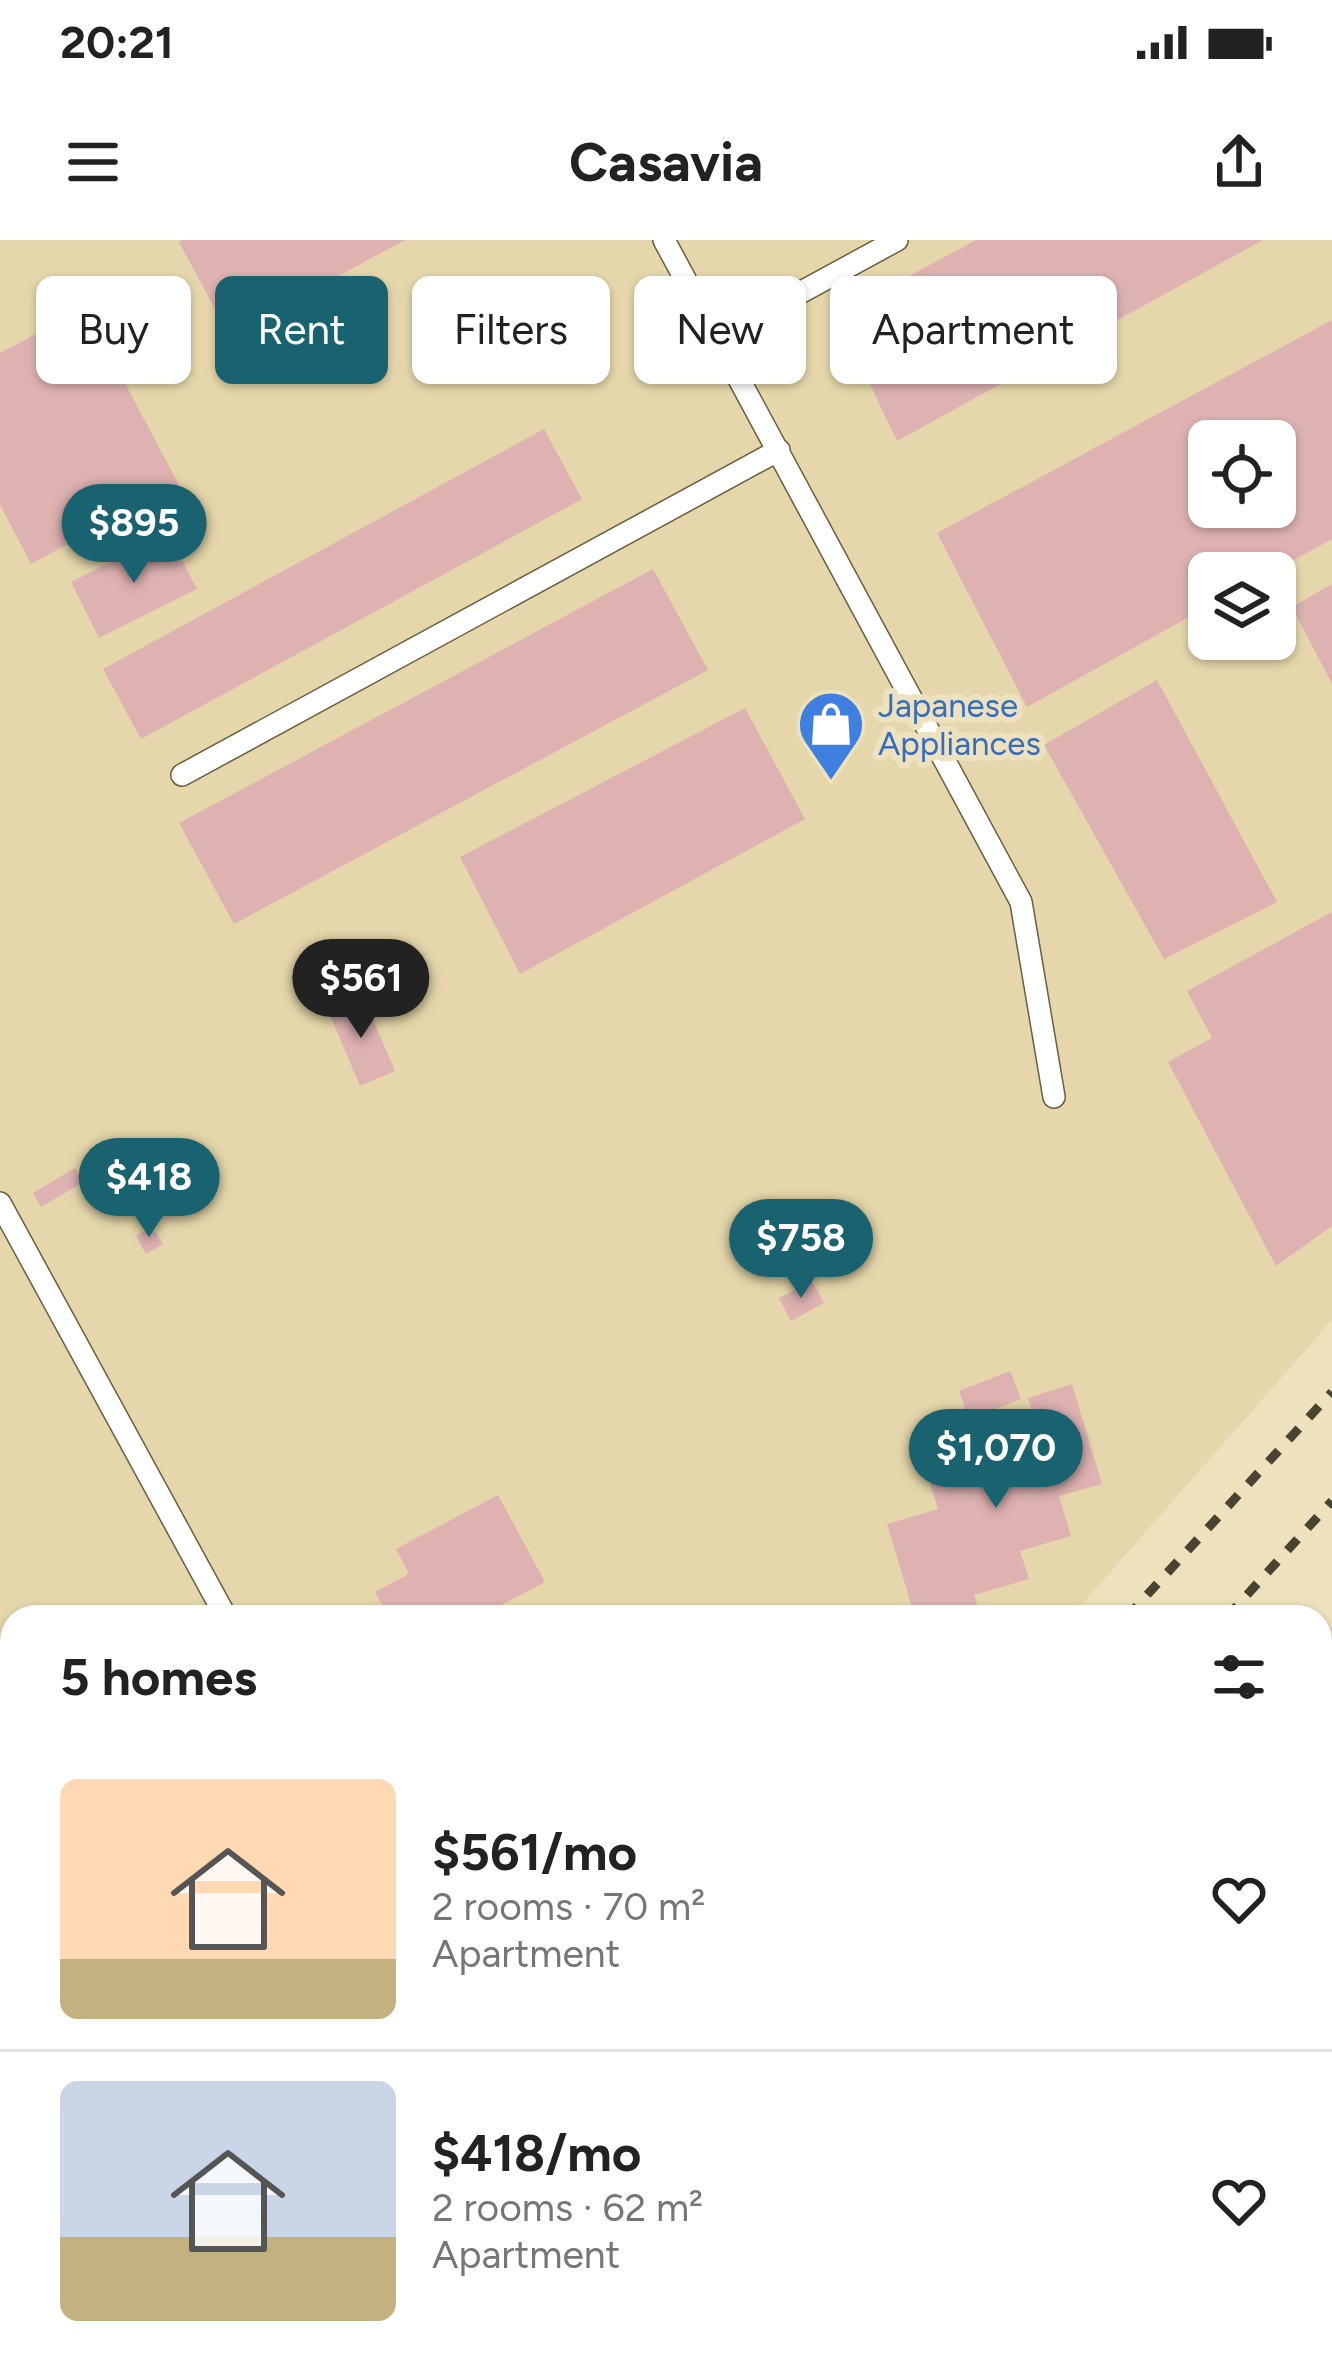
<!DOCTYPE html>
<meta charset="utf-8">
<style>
body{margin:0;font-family:Figtree,sans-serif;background:#f6f6f6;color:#222;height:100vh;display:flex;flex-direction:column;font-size:45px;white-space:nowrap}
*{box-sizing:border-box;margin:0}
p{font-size:39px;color:#767676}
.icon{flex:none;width:66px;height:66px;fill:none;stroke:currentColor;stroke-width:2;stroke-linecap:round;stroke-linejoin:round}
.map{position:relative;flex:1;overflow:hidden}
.side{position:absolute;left:0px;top:1365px;width:1332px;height:771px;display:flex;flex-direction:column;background:#fff;border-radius:36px 36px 0 0;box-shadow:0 3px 9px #0004}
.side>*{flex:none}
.hud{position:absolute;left:36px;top:36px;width:1260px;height:108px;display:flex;gap:24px}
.controls{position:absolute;left:1188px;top:180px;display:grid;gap:24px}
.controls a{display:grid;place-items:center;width:108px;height:108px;border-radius:18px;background:#fff;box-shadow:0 3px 9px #0004;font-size:60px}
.price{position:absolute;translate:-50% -102px;padding:0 27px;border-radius:42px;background:#196370;color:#fff;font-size:39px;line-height:78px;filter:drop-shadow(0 3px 6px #0008)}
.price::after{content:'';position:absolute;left:50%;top:72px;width:36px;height:27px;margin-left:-18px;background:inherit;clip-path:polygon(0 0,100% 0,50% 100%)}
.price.on{background:#222;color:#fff}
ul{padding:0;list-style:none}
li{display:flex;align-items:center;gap:36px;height:300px;padding:0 60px}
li+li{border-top:3px solid #e0e0e0}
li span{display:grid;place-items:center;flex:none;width:336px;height:240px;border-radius:18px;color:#555}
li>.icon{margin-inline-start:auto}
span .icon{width:144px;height:144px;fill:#fffc;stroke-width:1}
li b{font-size:51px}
h2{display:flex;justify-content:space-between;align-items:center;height:144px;padding:0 60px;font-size:51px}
.pill{padding:0 42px;border-radius:18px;background:#fff;box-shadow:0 3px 9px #0004;font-size:42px;line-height:108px}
.pill.on{background:#196370;color:#fff}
.status{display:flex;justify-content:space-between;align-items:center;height:84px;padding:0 60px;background:#fff;direction:ltr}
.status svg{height:33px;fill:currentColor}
header{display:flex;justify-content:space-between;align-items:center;height:156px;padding:0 60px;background:#fff;font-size:54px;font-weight:700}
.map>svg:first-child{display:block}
.built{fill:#e5d7ab;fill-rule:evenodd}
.building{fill:#ddb2b1;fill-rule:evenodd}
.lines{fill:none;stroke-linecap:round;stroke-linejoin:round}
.service-casing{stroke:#695e3e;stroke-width:24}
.minor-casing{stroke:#695e3e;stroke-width:42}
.service{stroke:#fff;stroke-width:21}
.minor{stroke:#fff;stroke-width:39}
.rail{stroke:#494431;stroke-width:9;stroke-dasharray:15 15;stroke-linecap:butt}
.labels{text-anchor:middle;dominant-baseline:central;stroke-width:12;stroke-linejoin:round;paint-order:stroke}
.shop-label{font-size:33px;fill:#366cbe;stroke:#ede2bd;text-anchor:start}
</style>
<div class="status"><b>20:21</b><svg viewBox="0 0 49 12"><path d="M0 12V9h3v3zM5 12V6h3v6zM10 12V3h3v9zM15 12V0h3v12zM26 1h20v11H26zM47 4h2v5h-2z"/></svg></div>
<header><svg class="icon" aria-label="menu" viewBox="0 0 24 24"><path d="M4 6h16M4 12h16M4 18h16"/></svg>Casavia<svg class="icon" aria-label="share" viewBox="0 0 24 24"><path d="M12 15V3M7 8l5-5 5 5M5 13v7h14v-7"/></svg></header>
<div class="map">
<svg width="1332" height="2135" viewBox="0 0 1332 2135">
<rect width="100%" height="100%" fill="#ede2bd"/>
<!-- built -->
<path class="built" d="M0,0H1332V1080L1071,1377H12V2124H415L405,2135H0ZM1209,201H1275V267H1209ZM1209,333H1275V399H1209Z
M1332,2052V2135H1255L1265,2124H1320V2065Z"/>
<!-- building -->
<path class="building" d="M405,0L229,95L179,2L182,0Z
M976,0H1263L897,201L837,75Z
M85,68L179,245L31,324L0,265V113Z
M1332,80V299L1270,333H1209V366L1027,467L937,293ZM1209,201H1275V267H1209Z
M544,189L582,259L141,499L103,429Z
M168,293L197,349L99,398L71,342Z
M653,329L708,430L234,684L179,583Z
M1332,344V444L1292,367Z
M1157,440L1277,662L1164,719L1044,505Z
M745,468L805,579L520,734L460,617Z
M1332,672V986L1276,1026L1168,822L1212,798L1187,751Z
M363,756L395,831L360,846L328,770Z
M75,928L83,942L41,967L33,953Z
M152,987L163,1004L146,1014L136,996Z
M812,1041L824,1063L791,1081L779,1058Z
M1010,1131L1021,1159L969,1179L959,1151Z
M1072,1144L1102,1244L1059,1256L1071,1296L1020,1311L1029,1339L974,1355L981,1377H915L887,1284L938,1269L929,1240L986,1223L979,1200L1036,1183L1028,1158Z
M966,1185L975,1208L927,1225L918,1202Z
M498,1255L545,1342L479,1377H389L375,1352L409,1334L396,1309Z"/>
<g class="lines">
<!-- service casing -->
<g class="service-casing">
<path id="service" d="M664,0L1021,662L1054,857
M717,98L897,0
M182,535L779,210
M0,963L226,1377
M354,2135L363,2124"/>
</g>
<!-- minor casing -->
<g class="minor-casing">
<path id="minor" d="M1320,1935L1332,1922
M1137,2135L1147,2124"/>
</g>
<!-- service -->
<use href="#service" class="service"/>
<!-- minor -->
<use href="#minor" class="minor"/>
<!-- rail -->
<path class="rail" d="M1127,1377L1332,1152
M1227,1377L1332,1261
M1320,1419L1332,1406
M447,2135L456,2124
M536,2135L546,2124
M674,2135L684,2124"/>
</g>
<!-- icons -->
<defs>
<g id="shop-pin" transform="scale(3.45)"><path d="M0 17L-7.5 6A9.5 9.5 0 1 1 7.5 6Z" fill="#3f7fe0" stroke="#ede2bd"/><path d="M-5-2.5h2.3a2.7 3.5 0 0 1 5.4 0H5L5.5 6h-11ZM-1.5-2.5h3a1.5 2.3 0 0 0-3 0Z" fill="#fff"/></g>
</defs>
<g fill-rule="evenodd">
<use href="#shop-pin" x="831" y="484"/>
</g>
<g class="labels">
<!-- shop labels -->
<g class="shop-label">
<text x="878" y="465">Japanese<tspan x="878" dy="38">Appliances</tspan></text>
</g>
</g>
</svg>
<div class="controls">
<a><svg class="icon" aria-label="locate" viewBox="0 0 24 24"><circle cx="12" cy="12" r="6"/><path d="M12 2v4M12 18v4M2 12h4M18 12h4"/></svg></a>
<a><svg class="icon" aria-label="layers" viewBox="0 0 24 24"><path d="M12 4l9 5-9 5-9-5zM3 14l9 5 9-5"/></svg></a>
</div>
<b class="price" style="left:134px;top:346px">$895</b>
<b class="price on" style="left:361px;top:801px">$561</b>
<b class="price" style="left:149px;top:1000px">$418</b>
<b class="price" style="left:801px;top:1061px">$758</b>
<b class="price" style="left:996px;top:1271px">$1,070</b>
<div class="hud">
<a class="pill">Buy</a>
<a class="pill on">Rent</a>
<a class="pill">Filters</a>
<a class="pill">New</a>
<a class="pill">Apartment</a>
</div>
<section class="side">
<h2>5 homes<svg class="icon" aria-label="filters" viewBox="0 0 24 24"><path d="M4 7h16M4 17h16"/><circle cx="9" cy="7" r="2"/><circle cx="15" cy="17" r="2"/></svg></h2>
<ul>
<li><span style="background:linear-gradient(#ffd9b3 75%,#c2b280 0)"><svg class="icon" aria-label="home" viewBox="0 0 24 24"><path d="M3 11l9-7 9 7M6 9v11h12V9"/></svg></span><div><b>$561/mo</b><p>2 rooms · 70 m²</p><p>Apartment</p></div><svg class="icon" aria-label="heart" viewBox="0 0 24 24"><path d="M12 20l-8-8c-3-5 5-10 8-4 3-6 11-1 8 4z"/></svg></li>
<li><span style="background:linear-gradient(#c9d6e8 65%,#c2b280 0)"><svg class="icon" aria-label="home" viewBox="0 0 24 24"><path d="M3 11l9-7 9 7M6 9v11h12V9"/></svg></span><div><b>$418/mo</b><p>2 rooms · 62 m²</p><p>Apartment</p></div><svg class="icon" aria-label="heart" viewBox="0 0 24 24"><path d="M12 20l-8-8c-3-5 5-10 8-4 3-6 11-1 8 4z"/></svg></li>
</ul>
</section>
</div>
